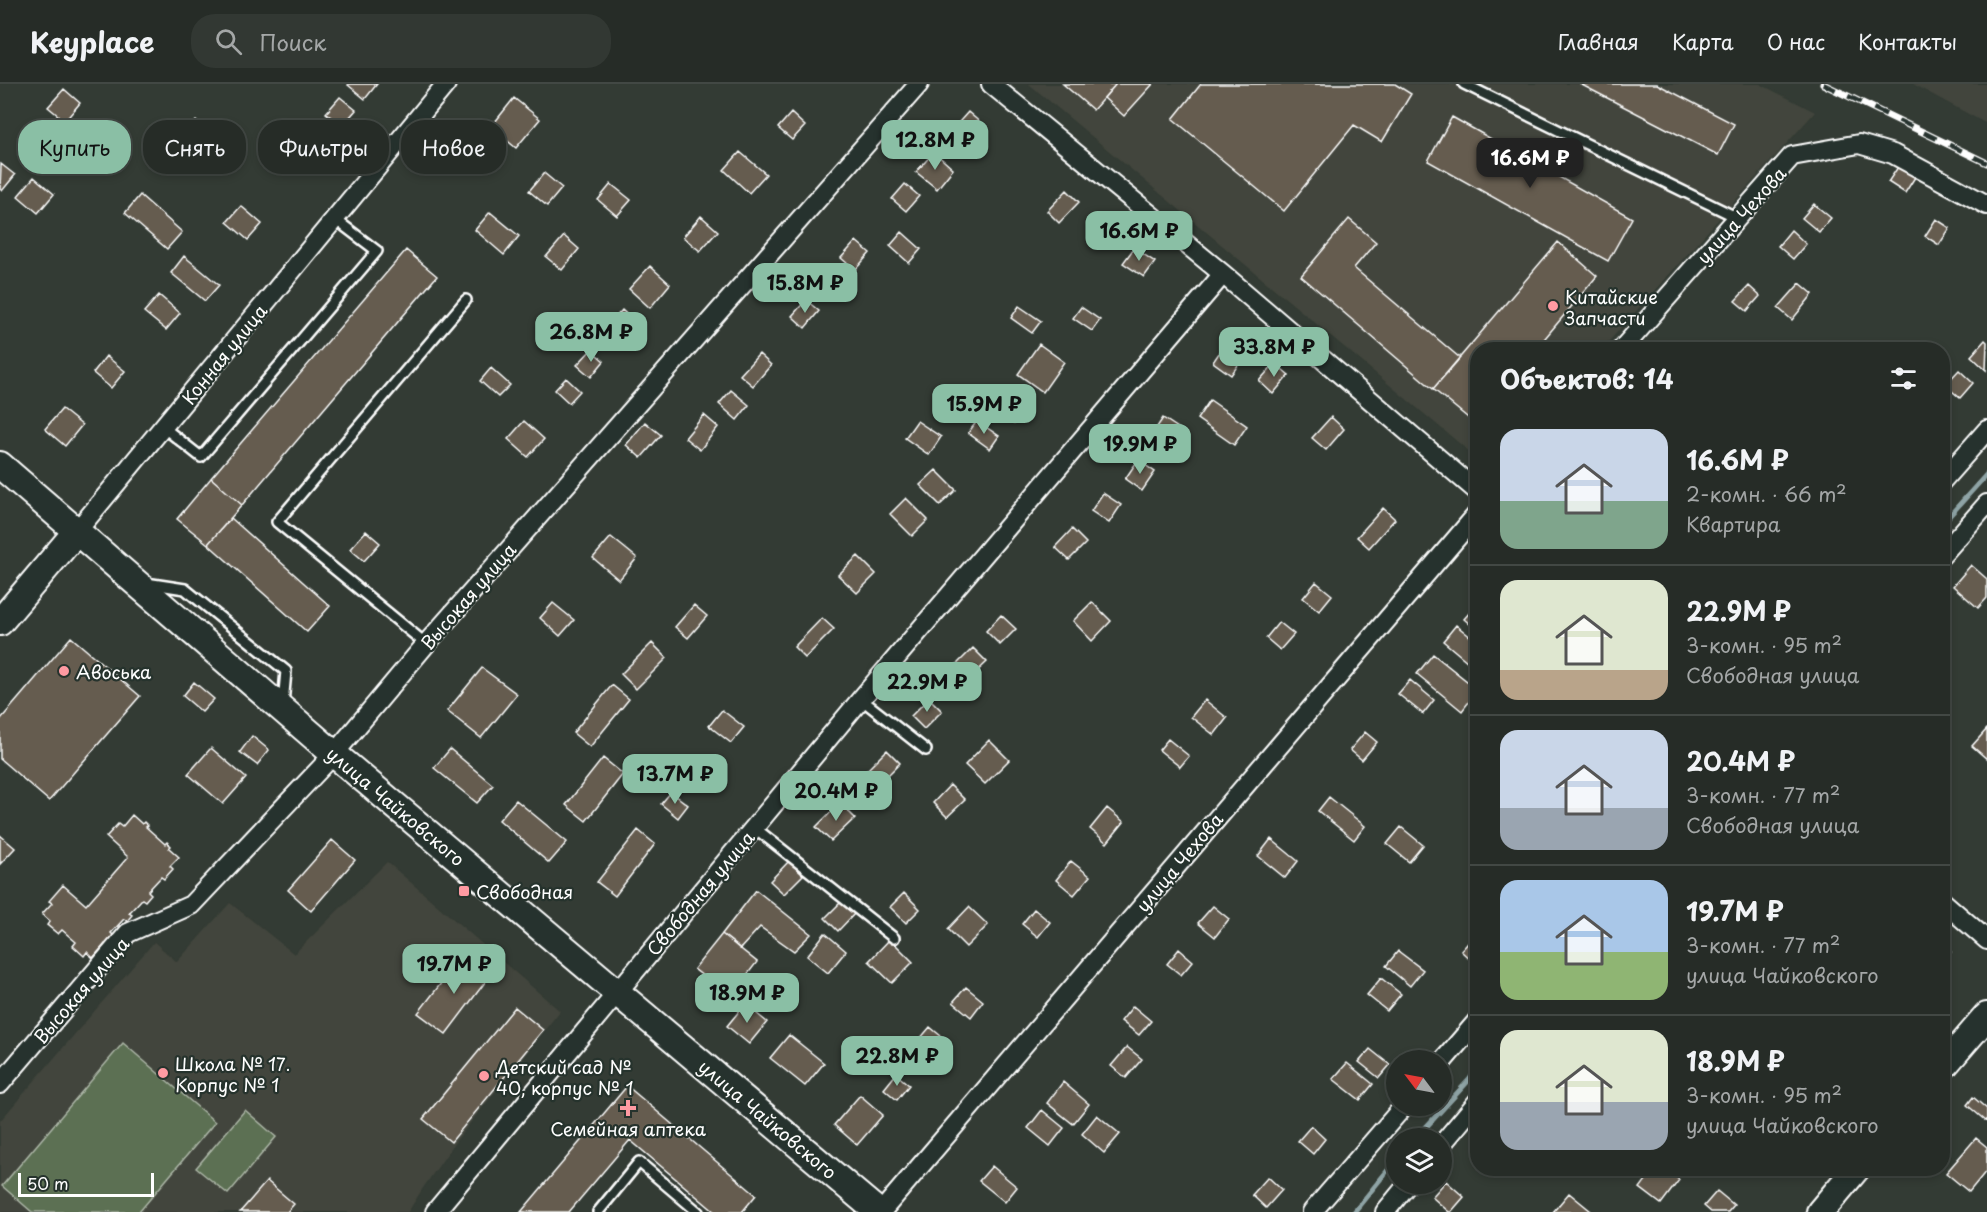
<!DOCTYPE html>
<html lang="ru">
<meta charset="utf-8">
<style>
body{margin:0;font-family:"Playpen Sans",sans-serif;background:#323833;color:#f1f3f6;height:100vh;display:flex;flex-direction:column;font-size:22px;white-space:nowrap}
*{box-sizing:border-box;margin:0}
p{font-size:20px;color:#a4a7a7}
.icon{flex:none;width:33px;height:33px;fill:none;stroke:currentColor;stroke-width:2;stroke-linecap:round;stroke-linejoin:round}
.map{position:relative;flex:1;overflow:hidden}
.sheet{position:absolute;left:1470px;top:258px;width:480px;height:834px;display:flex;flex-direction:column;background:#262c27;border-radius:24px;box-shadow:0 3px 9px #0003,0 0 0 2px #424844}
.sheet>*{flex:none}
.top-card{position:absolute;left:18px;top:36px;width:570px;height:54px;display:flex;gap:12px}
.needle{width:39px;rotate:302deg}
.controls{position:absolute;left:1386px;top:966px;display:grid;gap:12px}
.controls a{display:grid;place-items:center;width:66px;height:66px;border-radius:50%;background:#262c27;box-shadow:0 3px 9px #0003,0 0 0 2px #424844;font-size:30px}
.scale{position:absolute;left:18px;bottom:15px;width:136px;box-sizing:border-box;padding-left:6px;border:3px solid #fff;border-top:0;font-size:16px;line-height:21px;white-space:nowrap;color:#fff;-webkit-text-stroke:4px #26332d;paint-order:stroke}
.price{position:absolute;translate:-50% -51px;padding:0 14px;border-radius:12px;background:#8abfa5;color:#111;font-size:20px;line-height:39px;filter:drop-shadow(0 2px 3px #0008)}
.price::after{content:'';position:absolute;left:50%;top:36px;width:18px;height:14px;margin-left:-9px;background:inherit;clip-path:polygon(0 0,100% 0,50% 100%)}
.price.selected{background:#222;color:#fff}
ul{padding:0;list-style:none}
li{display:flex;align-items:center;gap:18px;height:150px;padding:0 30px}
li+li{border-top:2px solid #424844}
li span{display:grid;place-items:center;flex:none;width:168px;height:120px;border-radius:18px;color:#555}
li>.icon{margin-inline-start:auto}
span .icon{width:72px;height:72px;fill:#fffc;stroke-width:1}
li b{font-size:26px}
h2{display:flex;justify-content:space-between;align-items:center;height:72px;padding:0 30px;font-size:26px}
.tag{padding:0 21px;border-radius:24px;background:#262c27;box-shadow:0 3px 9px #0003,0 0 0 2px #424844;font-size:21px;line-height:54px}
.tag.selected{background:#8abfa5;color:#111}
header{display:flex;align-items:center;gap:36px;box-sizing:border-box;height:84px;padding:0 30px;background:#262c27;border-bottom:2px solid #424844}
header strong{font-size:28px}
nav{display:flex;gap:33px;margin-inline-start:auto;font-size:21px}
.search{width:420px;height:54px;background:#323833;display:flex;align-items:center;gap:15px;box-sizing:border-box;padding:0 21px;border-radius:24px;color:#a4a7a7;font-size:22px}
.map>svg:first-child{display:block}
.built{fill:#42453c}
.pitch{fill:#5b6f52;stroke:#adb7a8;stroke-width:1.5}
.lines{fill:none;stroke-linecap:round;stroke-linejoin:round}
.stream{stroke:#8fa4a6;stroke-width:5}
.building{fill:#655c4f;stroke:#fff;stroke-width:1.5}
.lane-casing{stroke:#fff;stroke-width:14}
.street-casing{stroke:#fff;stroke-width:22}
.secondary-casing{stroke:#fff;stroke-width:30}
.lane{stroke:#26332d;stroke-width:9}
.street{stroke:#26332d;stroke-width:18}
.secondary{stroke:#26332d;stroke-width:26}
.rail-casing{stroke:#fff;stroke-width:7}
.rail{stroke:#26332d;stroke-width:4.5;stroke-dasharray:14;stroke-linecap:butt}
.poi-dot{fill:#ff9aa2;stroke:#26332d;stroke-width:2}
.labels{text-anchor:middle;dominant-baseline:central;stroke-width:4.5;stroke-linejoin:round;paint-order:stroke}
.street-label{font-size:18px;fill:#fff;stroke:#26332d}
.poi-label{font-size:18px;fill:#fff;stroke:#26332d;text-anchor:start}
</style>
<header>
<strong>Keyplace</strong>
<div class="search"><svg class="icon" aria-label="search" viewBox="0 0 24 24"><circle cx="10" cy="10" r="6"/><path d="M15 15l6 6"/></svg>Поиск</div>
<nav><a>Главная</a><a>Карта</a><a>О нас</a><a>Контакты</a></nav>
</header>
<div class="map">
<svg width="1987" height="1128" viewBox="0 0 1987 1128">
<rect width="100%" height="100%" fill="#333b34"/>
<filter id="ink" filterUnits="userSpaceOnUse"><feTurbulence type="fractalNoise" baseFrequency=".0167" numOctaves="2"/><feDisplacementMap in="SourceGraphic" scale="12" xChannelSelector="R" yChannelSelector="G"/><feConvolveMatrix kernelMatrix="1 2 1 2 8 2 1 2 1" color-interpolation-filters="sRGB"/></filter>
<g filter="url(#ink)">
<!-- built -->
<path class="built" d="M1029,0H1760L1815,28L1602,265L1478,266L1477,374Z
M1913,0H1987V40Z
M387,778L560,927L456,1057L423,1104L408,1128H0V1037L154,858L177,878L230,819L294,870Z"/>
<!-- pitch -->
<path class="pitch" d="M123,959L215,1038L139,1128H32L2,1102Z
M245,1026L276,1053L228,1110L196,1084Z"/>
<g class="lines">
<!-- stream -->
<path class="stream" d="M1942,440L1987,390
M1416,1054L1470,995L1478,982
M1354,1128L1396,1076"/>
</g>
<!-- building -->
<path class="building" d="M349,0H377L365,15L348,1Z
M1063,0H1116L1093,26Z
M1116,0H1153L1124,32L1104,14Z
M1201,0H1395L1411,10L1382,58L1354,41L1284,127L1173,35Z
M1580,0H1657L1734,40L1718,71Z
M64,5L80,19L65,37L48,23Z
M340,13L356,26L342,42L326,29Z
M514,14L540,35L516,64L491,43Z
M968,28L982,40L966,59L952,46Z
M791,29L805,42L792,56L778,44Z
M1452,33L1632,134L1608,177L1428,77Z
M196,37L214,52L200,68L183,54Z
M292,56L312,73L299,90L278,73Z
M79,59L98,75L87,88L68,72Z
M740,68L766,90L749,109L724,86Z
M934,68L953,85L937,105L916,88Z
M1,80L15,91L2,107L0,105Z
M1900,80L1917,90L1905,109L1888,98Z
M544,89L562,104L547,122L529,107Z
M34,93L54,110L38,129L18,112Z
M611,100L631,116L617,132L598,116Z
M905,100L919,112L906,127L892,115Z
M1067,106L1079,118L1059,139L1047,127Z
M140,111L182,148L167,165L125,129Z
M1814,120L1831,134L1819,148L1802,134Z
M241,122L262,140L248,156L227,138Z
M490,128L519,152L504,171L475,146Z
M701,132L718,147L700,167L683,153Z
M1349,135L1376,158L1354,184L1460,274L1433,305L1301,192Z
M1936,135L1950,144L1939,161L1925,152Z
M1791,146L1806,160L1793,175L1778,162Z
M902,148L921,165L909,179L890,162Z
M564,152L579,165L562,186L546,173Z
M856,157L870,169L855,186L841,174Z
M1558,158L1597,192L1535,266H1478V333L1473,338L1433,305Z
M1134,164L1155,178L1144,193L1123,179Z
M406,166L437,192L242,421L211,394Z
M184,172L219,201L205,217L171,189Z
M650,182L670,200L650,224L629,205Z
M1800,199L1813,210L1792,236L1778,224Z
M1749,202L1760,212L1747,227L1735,217Z
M159,211L180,229L166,246L144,228Z
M806,216L819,227L805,244L792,232Z
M1019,222L1041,237L1032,249L1011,234Z
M1081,223L1100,236L1092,247L1073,234Z
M622,226L636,239L622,255L608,242Z
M1230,253L1249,266L1231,291L1213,278Z
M1985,256L1987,258L1986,286L1971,272Z
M1039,260L1064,278L1043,308L1018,290Z
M591,266L604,277L591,293L577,281Z
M759,270L771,281L753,302L740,291Z
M106,272L125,287L111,304L93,289Z
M1275,279L1289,291L1273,310L1259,297Z
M491,284L510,301L498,313L480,297Z
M1959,286L1973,299L1960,314L1945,301Z
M566,294L580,307L569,319L555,306Z
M731,306L749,321L737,336L719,320Z
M996,313L1020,330L1014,340L989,323Z
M1210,316L1247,342L1234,361L1197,335Z
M62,325L82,341L65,362L45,345Z
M704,331L718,343L700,366L685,354Z
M1331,333L1344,345L1326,366L1312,354Z
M1163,334L1181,346L1164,370L1147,358Z
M524,337L544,355L528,373L508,355Z
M917,337L941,353L929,371L905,354Z
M977,337L999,352L990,365L968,349Z
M645,338L661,351L641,374L626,361Z
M1138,376L1155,388L1142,407L1125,395Z
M936,386L956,406L940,421L920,401Z
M211,394L242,421L208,460L177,435Z
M1103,409L1121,421L1109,439L1091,427Z
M906,414L928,436L912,452L890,430Z
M1383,424L1395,435L1369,464L1357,453Z
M231,434L330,522L307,548L208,460Z
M1072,445L1086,459L1069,476L1055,463Z
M366,447L380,459L364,477L350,465Z
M611,453L637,474L619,496L593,474Z
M858,472L876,490L857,509L838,491Z
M1971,481L1987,495V514L1978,524L1953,502Z
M1316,498L1332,511L1319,527L1303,514Z
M1092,518L1111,537L1092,557L1073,537Z
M553,519L574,536L560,552L540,534Z
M1478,519V547L1464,535Z
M694,521L707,532L688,554L675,543Z
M1001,531L1016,545L1000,561L986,547Z
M822,534L834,545L805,574L794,563Z
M1279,538L1294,550L1280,566L1266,554Z
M1456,541L1478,559V567L1468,578L1443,557Z
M71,553L140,612L49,717L0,675V636Z
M652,559L667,574L636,605L621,590Z
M973,564L987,578L968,596L955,582Z
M1433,570L1478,606L1462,627L1417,590Z
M482,584L517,610L481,654L447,627Z
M1410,596L1434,616L1423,630L1398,610Z
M194,598L214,615L202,628L183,612Z
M612,601L629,615L590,663L573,649Z
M929,614L942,627L924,645L911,632Z
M1205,616L1227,634L1214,651L1191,633Z
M722,626L744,643L731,659L709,642Z
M1987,645V675L1972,662Z
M1365,648L1377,658L1362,676L1350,666Z
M252,652L269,666L257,681L240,668Z
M1168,655L1189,672L1180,683L1159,666Z
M989,656L1009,676L985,700L965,681Z
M211,664L246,694L223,720L188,690Z
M450,665L493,701L477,719L434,684Z
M887,666L900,679L879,700L866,687Z
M603,674L623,690L586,737L566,721Z
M950,701L965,716L947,733L933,719Z
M671,708L688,721L678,734L661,720Z
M1329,713L1365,742L1354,756L1318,727Z
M516,716L567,758L549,779L499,736Z
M840,719L855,734L831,757L816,743Z
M1107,724L1124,738L1107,759L1090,745Z
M132,731L142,740L144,738L148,742L146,743L165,760L167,758L171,762L169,764L179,773L170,782L173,785L164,795L161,793L148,807L151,810L145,817L142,815L129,829L132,831L127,837L124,835L111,849L115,853L107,862L105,860L93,874L87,868L84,872L73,862L76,858L62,846L58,850L47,841L50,837L42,830L52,819L49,817L63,801L86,821L128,773L106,753L118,740L122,743Z
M1401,743L1423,761L1409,778L1387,760Z
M638,746L655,760L615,812L597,798Z
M0,751L15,764L0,780Z
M1271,755L1298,777L1285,794L1258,772Z
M332,756L355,776L311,827L288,806Z
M789,777L803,791L784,810L770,797Z
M1071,777L1090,792L1074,811L1056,796Z
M756,806L811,850L794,867L760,843L740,865L722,850Z
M904,809L920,825L906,839L890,823Z
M842,817L855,829L838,847L825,834Z
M1213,822L1229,835L1215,853L1198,839Z
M969,823L988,841L966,863L948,845Z
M1034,825L1050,838L1038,853L1022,840Z
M825,849L846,867L828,889L807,872Z
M722,850L757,878L730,913L694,885Z
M1475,851L1478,853V876L1474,879L1461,867Z
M890,855L913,878L892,899L869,877Z
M1942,861L1951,868L1942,878Z
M1179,865L1193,877L1181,891L1167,880Z
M1398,867L1423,886L1410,902L1386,882Z
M462,872L489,893L446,950L418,929Z
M1381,894L1401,910L1387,927L1367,911Z
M966,903L983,917L971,933L953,918Z
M745,920L767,938L749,960L727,942Z
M1133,922L1151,937L1139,951L1121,937Z
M515,923L543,946L451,1058L423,1035Z
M930,943L947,957L931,976L914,962Z
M789,951L824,979L805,1002L770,974Z
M1127,963L1142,975L1126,994L1111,982Z
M1370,965L1390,981L1379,994L1359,978Z
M1347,979L1373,1000L1360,1016L1333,995Z
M896,990L909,1001L897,1016L884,1005Z
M1063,998L1089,1020L1073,1040L1047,1019Z
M627,1002L756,1111L742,1128H715L630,1056L569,1128H521Z
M860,1011L883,1031L857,1061L834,1041Z
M1973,1013L1987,1025V1038L1967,1021Z
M1042,1026L1064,1044L1050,1062L1028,1044Z
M1097,1031L1120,1050L1104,1069L1082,1050Z
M1311,1042L1325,1055L1313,1070L1298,1057Z
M1976,1054L1987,1063V1086L1969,1108L1946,1089Z
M992,1082L1017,1103L1005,1118L979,1097Z
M1655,1084H1665L1679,1096L1661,1120L1640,1104Z
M1268,1093L1282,1106L1266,1124L1252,1111Z
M267,1097L294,1120L287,1128H240Z
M1446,1097L1464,1113L1451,1128H1449L1432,1113Z
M1717,1107L1734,1121L1728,1128H1711L1704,1122Z
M1569,1109L1591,1127L1590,1128H1553Z"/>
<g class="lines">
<!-- lane casing -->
<g class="lane-casing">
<path id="lane" d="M1464,0L1738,134
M163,343L201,373L377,167L335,135
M146,499L185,505L286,587L283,620
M426,560L277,438L466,216
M861,615L926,666
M755,744L894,854
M598,1128L639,1078L698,1128"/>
</g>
<!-- street casing -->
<g class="street-casing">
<path id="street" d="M991,0L1223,190L1478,408
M1621,266L1792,72L1859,60L1893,70L1987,121
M1942,397L1987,346
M77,447L446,0
M1942,471L1987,420
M1942,817L1987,856
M1442,978L1478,936
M0,1000L128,849L191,821L334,670L426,560L919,0
M1442,1060L1478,1017
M435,1128L861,615L1223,190
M881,1128L1478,429
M1312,1128L1404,1022
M1385,1128L1408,1100"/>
</g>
<!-- secondary casing -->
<g class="secondary-casing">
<path id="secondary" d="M0,381L334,670L878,1128
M0,538L77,447
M1942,984L1987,932
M1820,1128L1857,1084"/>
</g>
<!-- lane -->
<use href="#lane" class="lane"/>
<!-- street -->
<use href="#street" class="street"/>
<!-- secondary -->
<use href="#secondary" class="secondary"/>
<!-- rail casing -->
<g class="rail-casing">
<path id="rail" d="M1823,0L1987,79"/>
</g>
<!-- rail -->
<use href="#rail" class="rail"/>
</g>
</g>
<!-- markers -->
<g class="poi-dot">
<circle cx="1553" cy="222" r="6"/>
<circle cx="64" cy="587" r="6"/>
<rect x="458" y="801" width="12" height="12" rx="3"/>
<circle cx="163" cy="989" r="6"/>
<circle cx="484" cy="992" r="6"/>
<path d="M625 1015h6v6h6v6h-6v6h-6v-6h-6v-6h6z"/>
</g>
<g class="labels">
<!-- street labels -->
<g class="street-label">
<text transform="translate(1741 131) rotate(-48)">улица Чехова</text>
<text transform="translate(224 270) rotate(-51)">Конная улица</text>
<text transform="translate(468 512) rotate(-49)">Высокая улица</text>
<text transform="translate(396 722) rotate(40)">улица Чайковского</text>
<text transform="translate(1179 778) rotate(-50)">улица Чехова</text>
<text transform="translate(700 809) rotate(-50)">Свободная улица</text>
<text transform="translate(81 906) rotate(-49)">Высокая улица</text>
<text transform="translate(768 1035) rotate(40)">улица Чайковского</text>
</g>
<!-- poi labels -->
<g class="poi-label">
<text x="1565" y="212">Китайские<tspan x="1565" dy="21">Запчасти</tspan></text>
<text x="76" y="587">Авоська</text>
<text x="476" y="807">Свободная</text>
<text x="175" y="979">Школа № 17.<tspan x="175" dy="21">Корпус № 1</tspan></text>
<text x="496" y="982">Детский сад №<tspan x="496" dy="21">40, корпус № 1</tspan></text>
<text x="628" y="1044" text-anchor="middle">Семейная аптека</text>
</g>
</g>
</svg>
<div class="controls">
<a><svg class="needle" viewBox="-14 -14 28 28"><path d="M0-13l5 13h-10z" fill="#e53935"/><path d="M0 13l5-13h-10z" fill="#a4a7a7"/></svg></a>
<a><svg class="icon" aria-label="layers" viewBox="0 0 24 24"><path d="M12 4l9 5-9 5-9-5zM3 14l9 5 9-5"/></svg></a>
</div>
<div class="scale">50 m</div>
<b class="price" style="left:935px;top:87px">12.8M ₽</b>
<b class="price selected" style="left:1530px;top:105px">16.6M ₽</b>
<b class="price" style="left:1139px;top:178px">16.6M ₽</b>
<b class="price" style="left:805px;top:230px">15.8M ₽</b>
<b class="price" style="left:591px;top:279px">26.8M ₽</b>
<b class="price" style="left:1274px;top:294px">33.8M ₽</b>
<b class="price" style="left:984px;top:351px">15.9M ₽</b>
<b class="price" style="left:1140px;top:391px">19.9M ₽</b>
<b class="price" style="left:927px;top:629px">22.9M ₽</b>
<b class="price" style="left:675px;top:721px">13.7M ₽</b>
<b class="price" style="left:836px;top:738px">20.4M ₽</b>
<b class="price" style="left:454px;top:911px">19.7M ₽</b>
<b class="price" style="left:747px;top:940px">18.9M ₽</b>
<b class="price" style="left:897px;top:1003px">22.8M ₽</b>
<div class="top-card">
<a class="tag selected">Купить</a>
<a class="tag">Снять</a>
<a class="tag">Фильтры</a>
<a class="tag">Новое</a>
</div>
<section class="sheet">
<h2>Объектов: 14<svg class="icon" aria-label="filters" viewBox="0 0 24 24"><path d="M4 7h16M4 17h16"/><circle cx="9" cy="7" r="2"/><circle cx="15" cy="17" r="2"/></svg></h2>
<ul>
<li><span style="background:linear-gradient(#c9d6e8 60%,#7fa58c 0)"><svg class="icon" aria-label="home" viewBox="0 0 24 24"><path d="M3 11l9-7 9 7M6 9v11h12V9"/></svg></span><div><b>16.6M ₽</b><p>2-комн. · 66 m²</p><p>Квартира</p></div></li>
<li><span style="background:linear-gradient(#dfe7d0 75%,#b9a48a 0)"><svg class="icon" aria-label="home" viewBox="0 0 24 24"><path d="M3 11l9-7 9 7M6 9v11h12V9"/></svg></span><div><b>22.9M ₽</b><p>3-комн. · 95 m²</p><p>Свободная улица</p></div></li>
<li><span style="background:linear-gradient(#c9d6e8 65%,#9aa5b1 0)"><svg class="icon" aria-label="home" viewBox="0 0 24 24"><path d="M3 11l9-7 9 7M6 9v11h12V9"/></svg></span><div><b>20.4M ₽</b><p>3-комн. · 77 m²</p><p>Свободная улица</p></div></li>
<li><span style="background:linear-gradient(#a9c7e8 60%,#8fb573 0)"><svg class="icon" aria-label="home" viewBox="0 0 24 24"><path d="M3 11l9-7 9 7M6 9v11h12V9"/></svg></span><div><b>19.7M ₽</b><p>3-комн. · 77 m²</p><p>улица Чайковского</p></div></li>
<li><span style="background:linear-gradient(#dfe7d0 60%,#9aa5b1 0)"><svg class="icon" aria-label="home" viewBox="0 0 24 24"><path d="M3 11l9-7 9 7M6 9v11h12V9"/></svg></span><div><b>18.9M ₽</b><p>3-комн. · 95 m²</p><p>улица Чайковского</p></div></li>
</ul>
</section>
</div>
